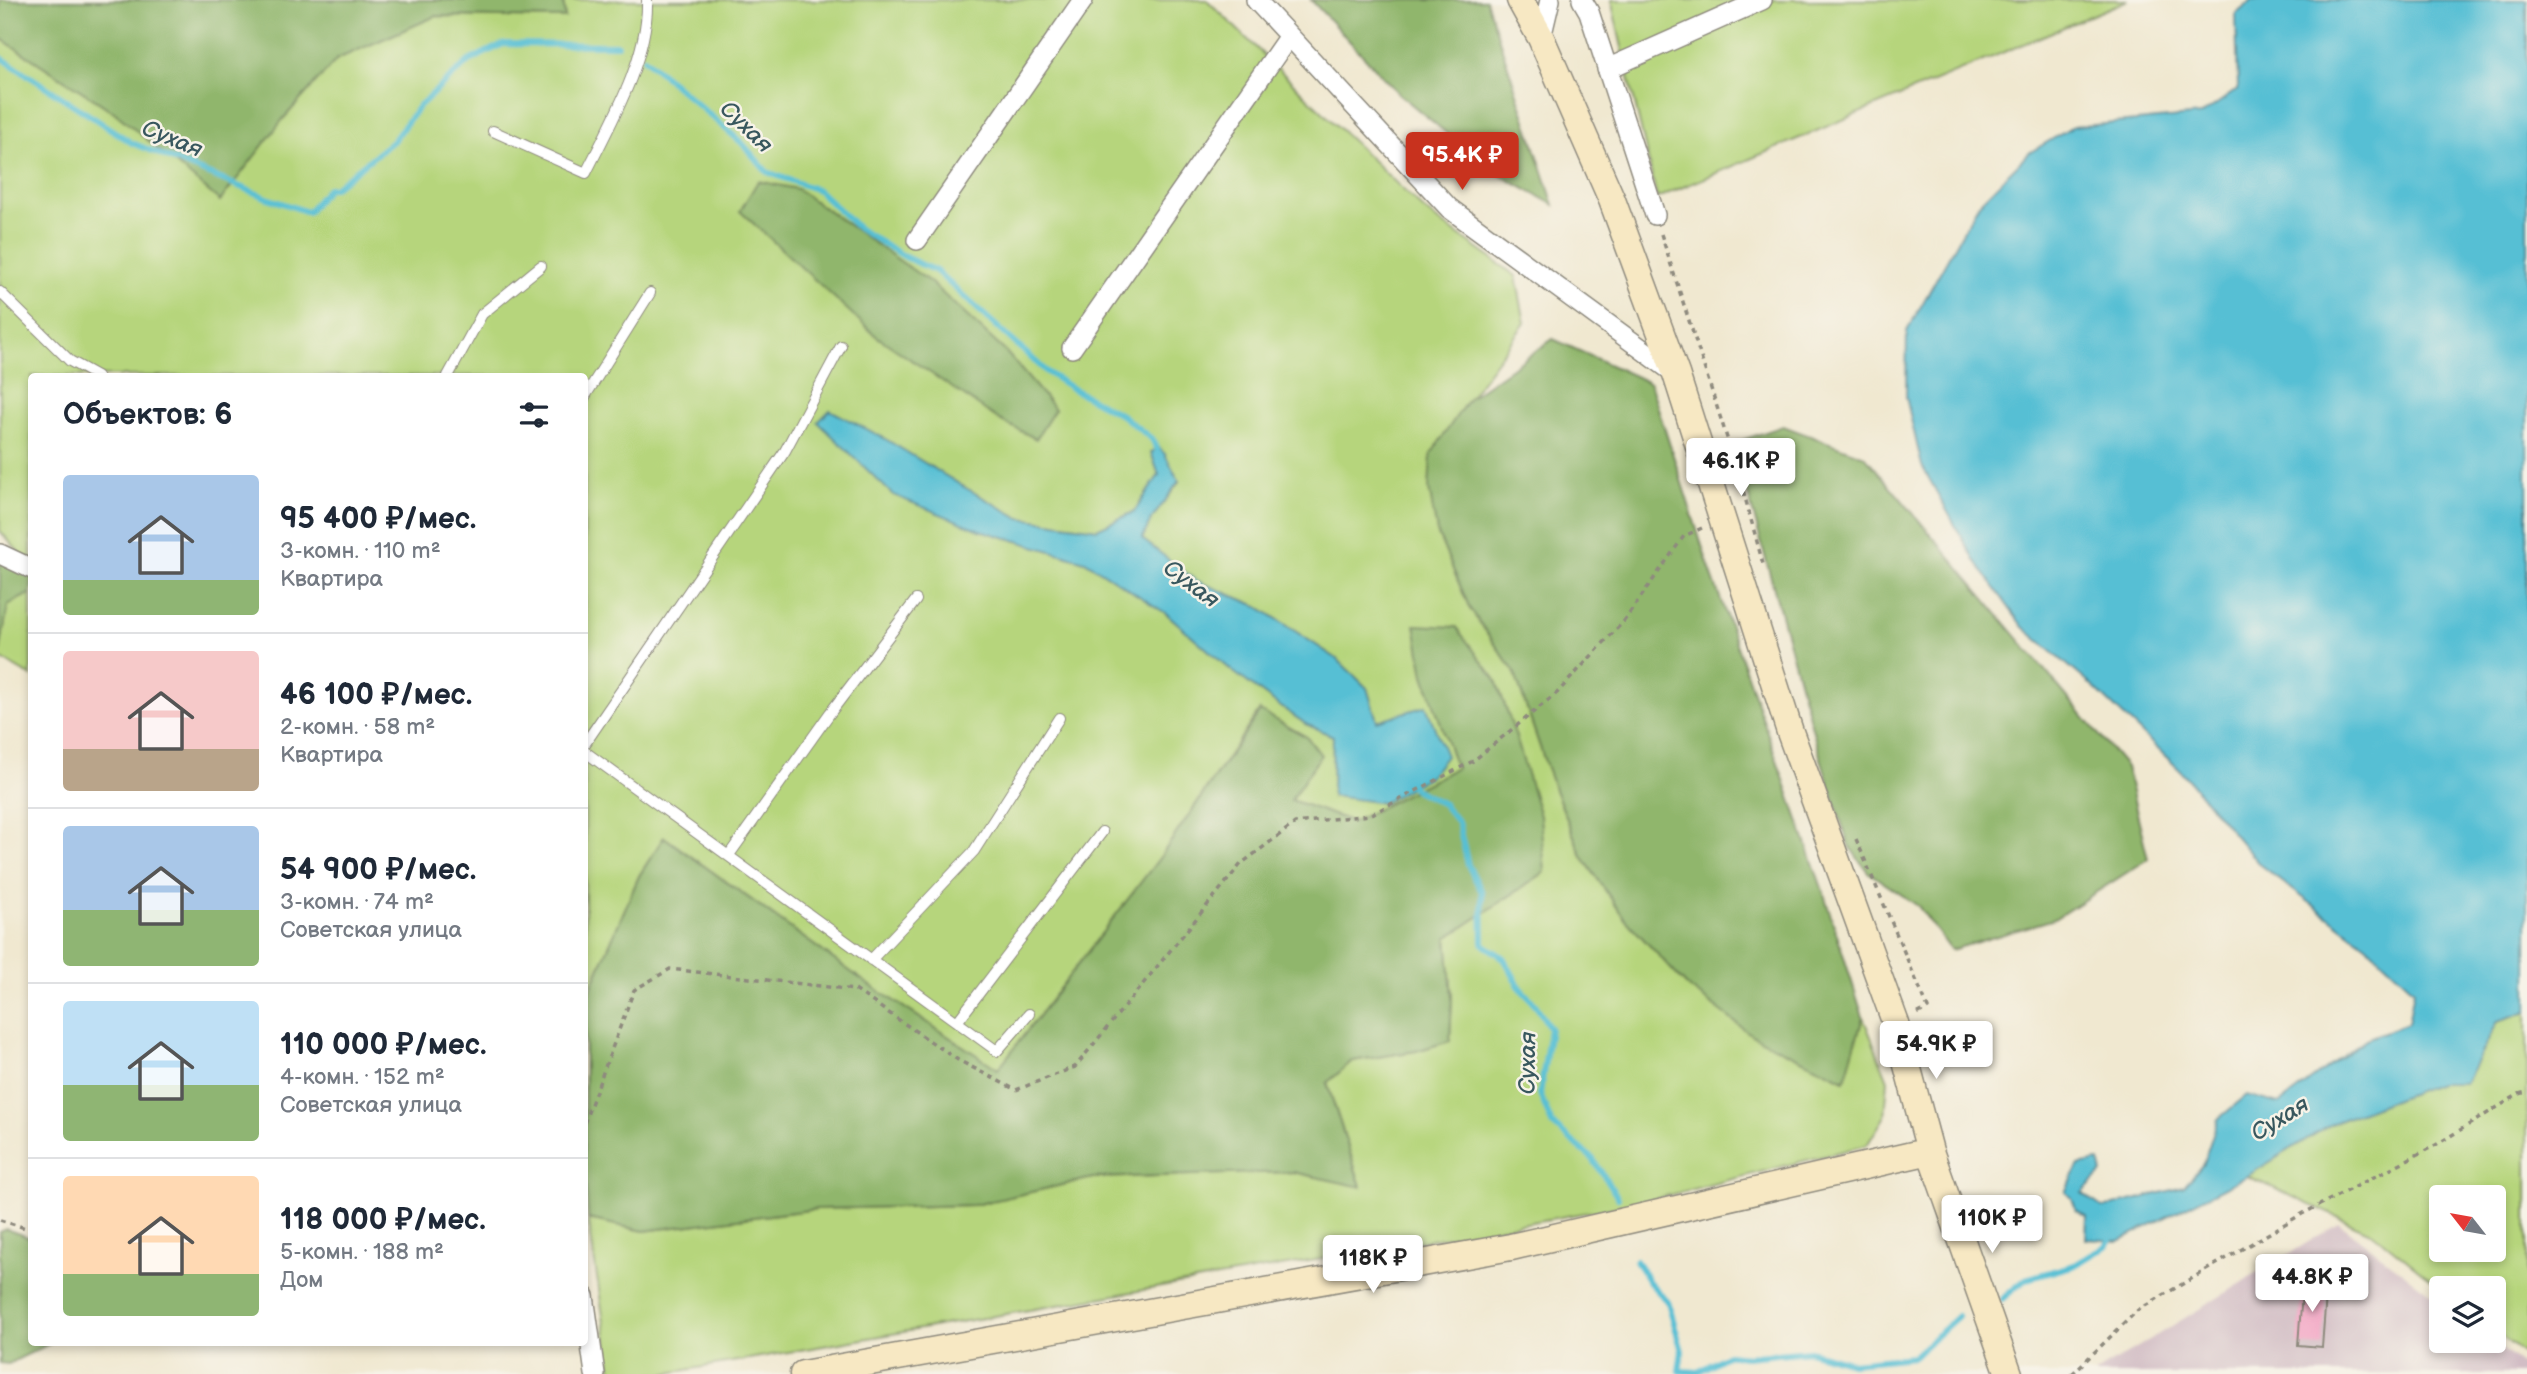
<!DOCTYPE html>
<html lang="ru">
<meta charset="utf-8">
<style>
body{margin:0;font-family:"Balsamiq Sans",sans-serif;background:#f2f2f3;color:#1f2937;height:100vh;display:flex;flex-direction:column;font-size:26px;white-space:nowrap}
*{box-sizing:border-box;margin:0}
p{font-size:23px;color:#747a83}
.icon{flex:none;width:38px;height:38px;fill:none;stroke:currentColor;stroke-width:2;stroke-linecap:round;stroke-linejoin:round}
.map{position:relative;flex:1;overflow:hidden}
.panel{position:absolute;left:28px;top:373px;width:560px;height:973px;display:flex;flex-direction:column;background:#fff;border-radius:7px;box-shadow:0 4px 10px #0003}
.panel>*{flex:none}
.needle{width:46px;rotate:301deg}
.buttons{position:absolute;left:2429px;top:1185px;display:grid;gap:14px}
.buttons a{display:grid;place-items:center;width:77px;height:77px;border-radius:7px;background:#fff;box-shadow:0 4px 10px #0003;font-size:35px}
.price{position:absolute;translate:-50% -60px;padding:0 16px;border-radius:7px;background:#fff;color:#222;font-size:23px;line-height:46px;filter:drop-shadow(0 2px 4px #0008)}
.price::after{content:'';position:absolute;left:50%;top:42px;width:21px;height:16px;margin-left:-10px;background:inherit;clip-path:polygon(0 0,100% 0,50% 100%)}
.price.current{background:#c8321e;color:#fff}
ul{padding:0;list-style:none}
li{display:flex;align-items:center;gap:21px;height:175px;padding:0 35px}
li+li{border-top:2px solid #e0e1e3}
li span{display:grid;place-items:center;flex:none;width:196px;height:140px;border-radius:7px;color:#555}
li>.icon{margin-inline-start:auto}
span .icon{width:84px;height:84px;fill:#fffc;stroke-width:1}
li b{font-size:30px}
h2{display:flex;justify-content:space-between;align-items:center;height:84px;padding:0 35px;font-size:30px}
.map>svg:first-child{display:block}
.industrial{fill:#d2bdc5}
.green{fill:#b6d57c;stroke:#708054;stroke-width:2;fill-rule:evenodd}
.forest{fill:#90b66c;stroke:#5e704c;stroke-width:2}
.water{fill:#57bfd4;stroke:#417580;stroke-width:2}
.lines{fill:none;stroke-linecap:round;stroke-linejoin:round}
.stream{stroke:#57bfd4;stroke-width:6}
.building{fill:#f3a6c5}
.service-casing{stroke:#8e8a7e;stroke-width:12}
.minor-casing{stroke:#8e8a7e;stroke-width:22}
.secondary-casing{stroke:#8e8a7e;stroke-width:29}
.path{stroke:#8e8a7e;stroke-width:3.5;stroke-dasharray:5 5;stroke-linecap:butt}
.service{stroke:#fff;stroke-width:10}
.minor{stroke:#fff;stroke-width:19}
.secondary{stroke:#f7e8c3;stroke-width:26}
.labels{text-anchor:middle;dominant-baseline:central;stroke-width:5;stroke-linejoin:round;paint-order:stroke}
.water-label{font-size:23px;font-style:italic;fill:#38575e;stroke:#f7f3e8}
</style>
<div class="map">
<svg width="2527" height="1374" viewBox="0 0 2527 1374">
<rect width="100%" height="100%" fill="#f7f3e8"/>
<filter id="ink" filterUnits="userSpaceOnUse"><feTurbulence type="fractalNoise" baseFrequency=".0143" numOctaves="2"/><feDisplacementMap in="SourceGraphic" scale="14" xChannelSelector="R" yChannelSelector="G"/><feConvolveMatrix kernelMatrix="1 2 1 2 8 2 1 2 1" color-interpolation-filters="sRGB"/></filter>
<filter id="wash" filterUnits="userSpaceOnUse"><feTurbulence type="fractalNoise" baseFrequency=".00686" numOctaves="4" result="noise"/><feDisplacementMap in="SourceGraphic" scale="28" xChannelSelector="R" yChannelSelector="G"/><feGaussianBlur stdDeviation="1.57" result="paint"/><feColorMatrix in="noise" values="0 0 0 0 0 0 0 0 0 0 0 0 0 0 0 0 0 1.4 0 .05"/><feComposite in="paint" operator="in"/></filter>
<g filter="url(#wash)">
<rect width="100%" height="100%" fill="#f0e8d0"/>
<!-- industrial -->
<path class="industrial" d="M2339,1223L2441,1302V1340L2491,1341L2527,1368V1374H2094Z"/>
<!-- green -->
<path class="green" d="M563,0H1207L1426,212L1516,276L1525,323L1469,398L1432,454L1437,532L1470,609L1514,671L1553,785L1582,856L1625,919L1686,985L1844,1080L1863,1017L1888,1080L1885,1116L1867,1145L1630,1205L663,1374H612L588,1219L644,1231L817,1209L974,1205L1093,1178L1293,1172L1361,1186L1327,1083L1352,1061L1416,1051L1450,1041L1452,997L1447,938L1545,872L1424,675L1457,768L1353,822L1291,800L1259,711L1161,856L998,1069L865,982L664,837L639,876L593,984L585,979L584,376H32L31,566L0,531V38L114,112L284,118L337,59L436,16L565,18ZM882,437L964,487L1020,518L1097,529L1134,512L1159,475L1151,452L1179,482L1151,520L1142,539L1195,580L1257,606L1337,659L1367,688L1377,721L1332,796L1333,736L1306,724L1274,702L1231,670L1167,614L1085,561L980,530Z
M1611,0H2128L1657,198Z
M31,593V676L0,658V651L8,604Z
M2527,1011V1357L2494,1330V1288H2441L2373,1233L2247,1176L2333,1123L2438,1083H2465L2498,1021ZM2441,1197H2494V1250H2441Z"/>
<!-- forest -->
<path class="forest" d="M0,0H563L565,18L436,16L337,59L284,118L220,201L114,112L0,38Z
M1311,0H1486L1554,205L1491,170L1398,93Z
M758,181L797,189L930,282L1006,352L1055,409L1036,439L1001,421L876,336L740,211Z
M1553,339L1650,383L1705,555L1824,894L1863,1017L1845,1080L1753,1036L1686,985L1625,919L1582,856L1553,785L1514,671L1470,609L1437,532L1429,489L1431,454L1469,398Z
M1783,426L1865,456L2126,767L2148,859L2054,919L1951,950L1918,906L1868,872L1849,846L1817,746L1734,443Z
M0,559L32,575L31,593L8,605L0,651Z
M1415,625L1456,627L1496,680L1515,734L1540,816L1545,872L1447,938L1452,997L1450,1041L1416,1051L1352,1061L1327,1083L1361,1187L1293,1172L1093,1178L974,1205L817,1209L644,1231L588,1219L584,1162L585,1002L639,876L664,837L865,982L998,1069L1161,856L1260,711L1307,737L1321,755L1291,800L1353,822L1456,768L1424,675Z
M6,1229L31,1238L32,1342H53L8,1364L0,1363V1232Z"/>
<!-- water -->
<path class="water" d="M2253,0H2527V1011L2498,1021L2465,1083H2438L2333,1123L2247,1176L2119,1241L2086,1239L2087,1216L2076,1210L2072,1198L2065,1192L2079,1165L2099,1161L2102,1173L2082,1193L2103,1208L2184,1187L2203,1164L2218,1119L2247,1095L2279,1104L2366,1039L2408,1023L2414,990L2366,945L2260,865L2181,771L2090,684L2023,627L1974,559L1922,466L1906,397L1907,331L1979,203L2029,153L2073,127L2201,115L2238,89L2236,14Z
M830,410L882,437L964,487L1020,518L1097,529L1134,512L1159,475L1151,452L1159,448L1165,454L1179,481L1151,520L1142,539L1195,580L1257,606L1337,659L1367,688L1377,721L1426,706L1446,756L1430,776L1383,803L1332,796L1333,736L1306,724L1274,702L1231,670L1167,614L1085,561L980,530L893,495L818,422Z"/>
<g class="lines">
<!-- stream -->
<path class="stream" d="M0,57L132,143L270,199L308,212L328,188H334L393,141L419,106L469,61L503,44L617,45
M644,58L742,143L767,172L818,190L859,229L907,258L936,271L1048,373L1073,389L1123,416L1152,439L1160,455
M1407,782L1416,790L1443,804L1458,822L1468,865L1482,892L1483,944L1504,958L1520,988L1535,1004L1550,1028L1540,1094L1552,1124L1593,1159L1618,1198
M1636,1260L1649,1282L1668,1302L1682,1351L1679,1371L1698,1372L1728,1355L1746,1357L1809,1351L1852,1363L1913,1357L1958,1316
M2002,1299L2026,1279L2075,1265L2106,1246L2112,1236"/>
</g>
<g id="blocks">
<!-- building -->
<path class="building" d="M2303,1280L2327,1282L2322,1347L2298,1345Z"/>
</g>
</g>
<g filter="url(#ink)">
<use href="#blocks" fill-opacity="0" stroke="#8e8a7e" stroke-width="2"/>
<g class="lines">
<!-- service casing -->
<g class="service-casing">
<path id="service" d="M493,131L586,173C611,123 649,57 647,0
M0,292L70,361L97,376
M448,376L482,314L541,266
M584,398L650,293
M584,745L785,451L841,346
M584,751L997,1051L1029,1014
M729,855L830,713L916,600
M871,960L974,851L1059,718
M957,1022L1102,832"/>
</g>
<!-- minor casing -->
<g class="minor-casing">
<path id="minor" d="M1256,0L1449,208L1676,374
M1582,0L1589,12L1655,215
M1541,38L1550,0
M1607,69L1762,0
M917,240L1083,0
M1072,348L1289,36
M0,554L32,569
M584,1296L595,1374"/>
</g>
<!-- secondary casing -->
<g class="secondary-casing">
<path id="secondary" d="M1520,0L1541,38L1612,200L1676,374L1790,732L1896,1024L1930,1151L2009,1374
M803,1374L1511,1247L1930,1151"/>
</g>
<!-- path -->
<path class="path" d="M1661,234L1739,475L1763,564
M1856,839L1928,1008L1915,1015
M584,1123L634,990L670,969L855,990L958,1060L1016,1090L1075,1067L1241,864L1295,823L1370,815L1473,761L1557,693L1624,621L1684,536L1702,528
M0,1220L32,1230
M2072,1374L2138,1310L2302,1214L2434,1146L2519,1094L2527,1092"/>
<!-- service -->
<use href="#service" class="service"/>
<!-- minor -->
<use href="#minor" class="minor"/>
<!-- secondary -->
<use href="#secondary" class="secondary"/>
</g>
</g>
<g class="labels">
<!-- water labels -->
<g class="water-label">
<text transform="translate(746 127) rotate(44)">Сухая</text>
<text transform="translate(172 139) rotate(22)">Сухая</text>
<text transform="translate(1191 584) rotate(37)">Сухая</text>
<text transform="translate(1528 1063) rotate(-89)">Сухая</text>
<text transform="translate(2280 1119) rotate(-32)">Сухая</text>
</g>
</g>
</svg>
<div class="buttons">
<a><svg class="needle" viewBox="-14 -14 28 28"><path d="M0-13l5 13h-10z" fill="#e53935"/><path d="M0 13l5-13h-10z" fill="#747a83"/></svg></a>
<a><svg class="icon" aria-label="layers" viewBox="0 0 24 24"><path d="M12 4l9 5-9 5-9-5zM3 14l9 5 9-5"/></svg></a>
</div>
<b class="price current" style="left:1462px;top:192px">95.4K ₽</b>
<b class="price" style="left:1741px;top:498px">46.1K ₽</b>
<b class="price" style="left:1936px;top:1081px">54.9K ₽</b>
<b class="price" style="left:1992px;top:1255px">110K ₽</b>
<b class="price" style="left:1373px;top:1295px">118K ₽</b>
<b class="price" style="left:2312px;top:1314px">44.8K ₽</b>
<section class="panel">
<h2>Объектов: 6<svg class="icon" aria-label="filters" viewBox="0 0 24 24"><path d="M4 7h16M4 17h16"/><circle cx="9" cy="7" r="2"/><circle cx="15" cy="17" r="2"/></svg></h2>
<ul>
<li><span style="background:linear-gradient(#a9c7e8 75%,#8fb573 0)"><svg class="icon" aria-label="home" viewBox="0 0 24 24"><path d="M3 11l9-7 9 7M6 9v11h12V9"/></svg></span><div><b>95 400 ₽/мес.</b><p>3-комн. · 110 m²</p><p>Квартира</p></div></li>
<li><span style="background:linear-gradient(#f6c9c9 70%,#b9a48a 0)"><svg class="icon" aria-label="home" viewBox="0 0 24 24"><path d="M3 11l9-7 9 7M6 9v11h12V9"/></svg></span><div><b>46 100 ₽/мес.</b><p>2-комн. · 58 m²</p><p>Квартира</p></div></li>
<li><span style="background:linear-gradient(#a9c7e8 60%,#8fb573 0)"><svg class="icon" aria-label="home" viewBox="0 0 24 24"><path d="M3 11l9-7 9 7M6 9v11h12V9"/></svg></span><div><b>54 900 ₽/мес.</b><p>3-комн. · 74 m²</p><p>Советская улица</p></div></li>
<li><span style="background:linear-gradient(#bfe0f5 60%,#8fb573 0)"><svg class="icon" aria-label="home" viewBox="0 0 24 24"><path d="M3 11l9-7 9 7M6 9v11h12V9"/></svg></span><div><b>110 000 ₽/мес.</b><p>4-комн. · 152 m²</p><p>Советская улица</p></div></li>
<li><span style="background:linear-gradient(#ffd9b3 70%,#8fb573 0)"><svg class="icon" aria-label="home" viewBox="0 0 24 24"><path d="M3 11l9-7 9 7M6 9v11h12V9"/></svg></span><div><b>118 000 ₽/мес.</b><p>5-комн. · 188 m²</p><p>Дом</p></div></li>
</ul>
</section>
</div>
